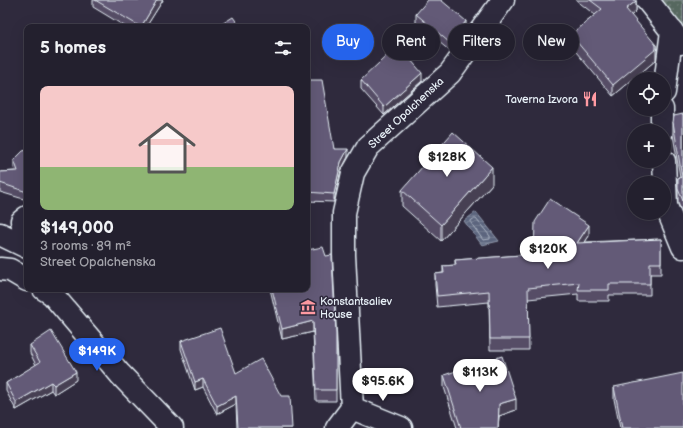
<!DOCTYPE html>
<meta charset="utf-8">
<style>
body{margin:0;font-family:"Balsamiq Sans",sans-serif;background:#2f2d3a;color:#f1f3f6;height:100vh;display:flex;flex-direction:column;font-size:15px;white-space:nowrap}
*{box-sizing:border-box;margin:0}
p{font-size:13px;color:#a3a3aa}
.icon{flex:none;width:22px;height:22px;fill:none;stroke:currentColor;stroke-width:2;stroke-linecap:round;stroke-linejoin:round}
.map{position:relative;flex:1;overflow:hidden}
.side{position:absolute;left:24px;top:24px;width:286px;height:268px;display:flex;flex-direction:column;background:#23202e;border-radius:8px;box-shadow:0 4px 16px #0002,0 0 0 1px #403e4a}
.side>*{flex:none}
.hud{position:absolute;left:322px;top:24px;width:301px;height:36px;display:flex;gap:8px}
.fabs{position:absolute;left:627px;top:72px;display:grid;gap:8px}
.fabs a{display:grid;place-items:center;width:44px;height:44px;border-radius:50%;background:#23202e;box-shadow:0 4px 16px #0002,0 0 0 1px #403e4a;font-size:20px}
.price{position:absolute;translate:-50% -34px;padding:0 9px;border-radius:14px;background:#fff;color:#222;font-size:13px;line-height:26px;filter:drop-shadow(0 1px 2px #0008)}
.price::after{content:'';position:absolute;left:50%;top:24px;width:12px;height:9px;margin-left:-6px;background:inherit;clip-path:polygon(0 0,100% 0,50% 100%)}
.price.current{background:#2563eb;color:#fff}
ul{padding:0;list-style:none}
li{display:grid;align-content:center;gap:8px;height:212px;padding:0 16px}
li span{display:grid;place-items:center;height:124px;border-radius:8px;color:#555}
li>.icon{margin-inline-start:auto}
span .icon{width:72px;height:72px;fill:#fffc;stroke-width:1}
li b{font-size:17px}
h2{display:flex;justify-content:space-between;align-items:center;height:48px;padding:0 16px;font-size:17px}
.pill{padding:0 14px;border-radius:18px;background:#23202e;box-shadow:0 4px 16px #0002,0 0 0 1px #403e4a;font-size:14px;line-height:36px}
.pill.current{background:#2563eb;color:#fff}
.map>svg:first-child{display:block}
.park{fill:url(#park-dots);stroke:#a0acac}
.water{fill:url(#water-rules);stroke:#949daf}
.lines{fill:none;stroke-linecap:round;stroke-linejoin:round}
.shore{stroke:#b0b9c7;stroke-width:1}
.minor-casing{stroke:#e8f1f8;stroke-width:25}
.minor{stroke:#2f2a3d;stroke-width:22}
.wall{fill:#564d66;stroke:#e8f1f8}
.shaded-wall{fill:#463f53;stroke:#e8f1f8}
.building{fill:#645a77;stroke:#e8f1f8}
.labels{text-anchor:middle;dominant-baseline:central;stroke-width:3;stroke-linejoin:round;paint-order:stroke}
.poi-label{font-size:11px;fill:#e8f1f8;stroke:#2f2a3d;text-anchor:end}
.street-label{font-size:11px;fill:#e8f1f8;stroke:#2f2a3d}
</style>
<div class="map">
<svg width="683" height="428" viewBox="0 0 683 428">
<defs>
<pattern id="park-dots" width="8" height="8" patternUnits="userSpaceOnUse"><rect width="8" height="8" fill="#57675f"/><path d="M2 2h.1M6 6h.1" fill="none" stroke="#6f7d77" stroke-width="1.8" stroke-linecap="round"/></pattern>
<pattern id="water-rules" width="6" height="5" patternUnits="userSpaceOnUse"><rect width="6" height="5" fill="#5c657e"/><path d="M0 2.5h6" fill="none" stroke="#737c91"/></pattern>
</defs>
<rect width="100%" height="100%" fill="#2f2a3d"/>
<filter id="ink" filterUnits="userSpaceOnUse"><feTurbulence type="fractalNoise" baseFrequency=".025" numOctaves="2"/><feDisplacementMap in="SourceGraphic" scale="8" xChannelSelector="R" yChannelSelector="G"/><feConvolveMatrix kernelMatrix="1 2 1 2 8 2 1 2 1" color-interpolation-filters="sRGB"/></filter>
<g filter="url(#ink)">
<!-- park -->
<path class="park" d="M647,0H683V45Z"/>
<!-- water -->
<path class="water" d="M476,212L499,241L482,245L464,221Z"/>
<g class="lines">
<!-- shore -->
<path class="shore" d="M474,219H476L490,236V239L483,240L471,223V221Z"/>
<!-- minor casing -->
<g class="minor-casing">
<path id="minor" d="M647,0L681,43
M664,92L672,31
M662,109V131
M664,161L666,206L683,247
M27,217L22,221L27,244
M0,234L27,247
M0,269L10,270L27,280
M44,289L52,294L120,374L172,428
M352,408L401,428
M337,428L352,408L344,255V213L353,173L368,147L450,73L503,0"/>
</g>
<!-- minor -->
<use href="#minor" class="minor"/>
</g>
<!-- wall -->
<path class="wall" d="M93,0H163L146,27H126L93,7Z
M576,0H636V11L631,16L656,56V60L613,96L571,46V35L595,15Z
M416,14L466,30L450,51L416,23Z
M307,80L334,149L348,157L341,170L334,202L307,201Z
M361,80L422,81L384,115L361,89Z
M683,114V215L678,203V178L680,177L673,135V122Z
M27,150V200L0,192V172L15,171L14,168V160Z
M492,184L441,241L402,206V190Z
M589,236L585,242L661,239V274H650V295H609V301H578V294L528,299L529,350H490L489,302L437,307L435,285V274L443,273V266L455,265V260L534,254Z
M270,289H307L336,334V401H316L313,332L282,339Z
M181,341L236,373L292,428H237L236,404L217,414L203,387L195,390L181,349Z
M30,345L76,380L54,394L51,390L16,410L6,391V383L36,365L30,353Z
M444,375L516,410L499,416L498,428H457L444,387Z
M614,387L683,428H620L614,399Z"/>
<!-- shaded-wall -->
<path class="shaded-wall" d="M157,0H163L146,27H141Z
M636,1V11L626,20V9Z
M466,21V30L450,51V43Z
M656,45V60L613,96V85Z
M422,73V81L384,115V107Z
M348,149V157L341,170L334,202V194L341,162Z
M492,167V184L441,241V225Z
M589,225V236L577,254V243Z
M313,321V332L282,339V329Z
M76,372V380L54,394V385Z
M203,379V387L195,390V382Z
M51,382V390L16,410V402Z
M236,396V404L217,414V406Z
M516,399V410L499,416L498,428L499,404Z"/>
<!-- building -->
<path class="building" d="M95,0H157L141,27Z
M428,0H441L466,21L450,43L416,14Z
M590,0H636V1L626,9L656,45V49L613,85L571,35L602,9Z
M233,17L240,27H217Z
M398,45L422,73L384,107L361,80Z
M307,80H322L334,149H348L341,162L334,194L307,192Z
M683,114V201L678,189V178L682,177L673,122L674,116Z
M453,132L492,167L441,225L402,190Z
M27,150V192L0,183V172L18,171L14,160L23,151Z
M550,199L589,225L577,243L661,239V263H650V284H609V290H578L579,283L528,288L529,339H490L489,291L437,296L435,274L444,273L443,266L456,265L455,260L534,254L535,222Z
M323,247L326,256L332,255V258L336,334V390H316L313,321L282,329L272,289H307V250Z
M220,328L236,373L261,359L281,396H290L292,428H238L236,396L217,406L203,379L195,382L181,341Z
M51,331L76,372L54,385L51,382L16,402L6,383L40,362L30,345Z
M502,356L516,399L499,404L498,428H461L444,375Z
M683,373V428H622L614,387Z"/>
</g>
<!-- icons -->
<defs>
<g id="restaurant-bare" transform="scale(1.2)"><path d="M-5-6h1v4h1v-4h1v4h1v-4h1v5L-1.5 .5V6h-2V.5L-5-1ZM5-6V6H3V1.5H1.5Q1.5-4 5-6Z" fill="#ff9aa2" stroke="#2f2a3d" stroke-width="2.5" paint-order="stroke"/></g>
<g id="museum-bare" transform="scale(1.2)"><path d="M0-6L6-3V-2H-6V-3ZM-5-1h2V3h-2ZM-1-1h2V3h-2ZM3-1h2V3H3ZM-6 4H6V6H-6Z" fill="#ff9aa2" stroke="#2f2a3d" stroke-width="2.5" paint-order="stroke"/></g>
</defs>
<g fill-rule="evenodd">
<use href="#restaurant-bare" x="590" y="99"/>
<use href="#museum-bare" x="308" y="307"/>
</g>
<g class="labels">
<!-- poi labels -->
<g class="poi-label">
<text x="578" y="99">Taverna Izvora</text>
<text x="320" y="301" text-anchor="start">Konstantsaliev<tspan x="320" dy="13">House</tspan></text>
</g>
<!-- street labels -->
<g class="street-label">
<text transform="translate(406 113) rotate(-43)">Street Opalchenska</text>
</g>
</g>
</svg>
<div class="fabs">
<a><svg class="icon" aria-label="locate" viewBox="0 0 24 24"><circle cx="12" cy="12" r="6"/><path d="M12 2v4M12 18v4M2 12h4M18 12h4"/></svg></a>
<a>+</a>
<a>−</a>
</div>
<b class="price" style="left:447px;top:178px">$128K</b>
<b class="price" style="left:548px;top:270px">$120K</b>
<b class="price current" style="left:97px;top:372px">$149K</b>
<b class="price" style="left:480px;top:393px">$113K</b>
<b class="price" style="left:383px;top:402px">$95.6K</b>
<div class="hud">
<a class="pill current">Buy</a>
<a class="pill">Rent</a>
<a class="pill">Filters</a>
<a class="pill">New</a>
</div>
<section class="side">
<h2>5 homes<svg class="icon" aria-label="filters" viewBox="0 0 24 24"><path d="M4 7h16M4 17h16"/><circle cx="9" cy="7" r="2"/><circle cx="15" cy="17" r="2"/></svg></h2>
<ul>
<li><span style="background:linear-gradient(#f6c9c9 65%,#8fb573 0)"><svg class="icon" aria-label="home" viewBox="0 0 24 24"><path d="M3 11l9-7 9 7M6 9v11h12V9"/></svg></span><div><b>$149,000</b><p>3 rooms · 89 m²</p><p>Street Opalchenska</p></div></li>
</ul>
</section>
</div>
